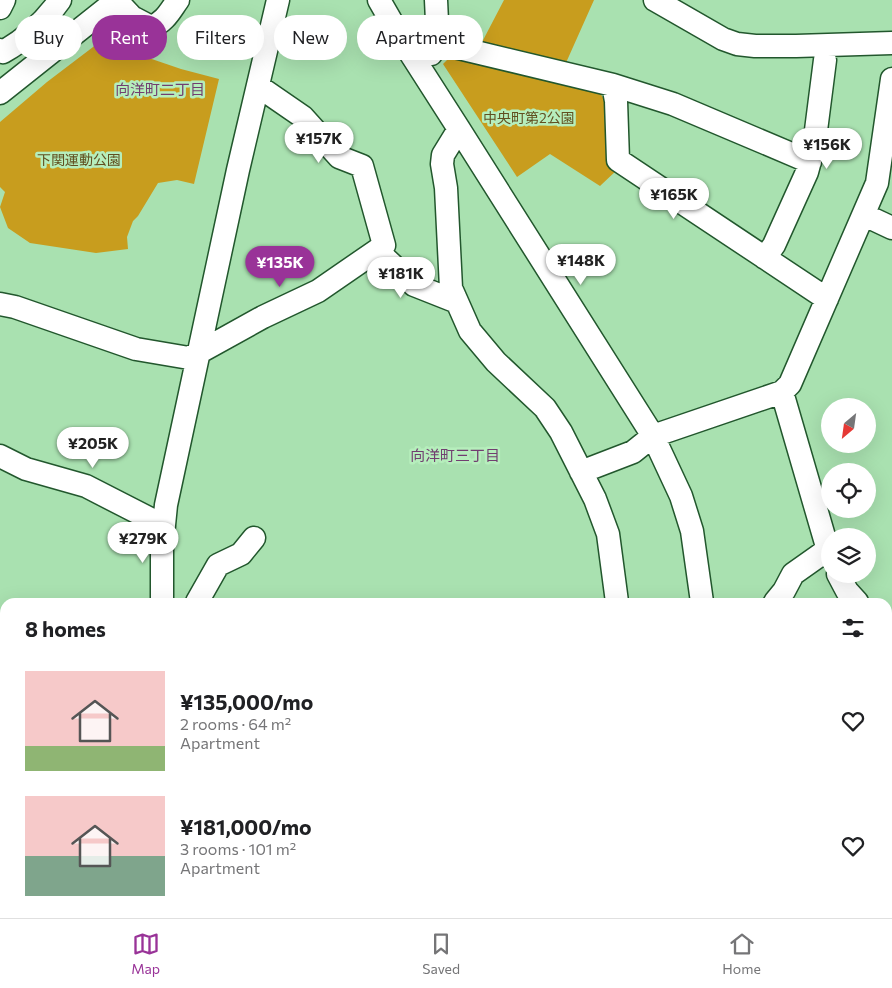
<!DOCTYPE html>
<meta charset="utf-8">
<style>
body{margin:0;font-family:Commissioner,"Noto Sans JP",sans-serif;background:#f6f6f6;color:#202124;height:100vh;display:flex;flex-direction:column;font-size:19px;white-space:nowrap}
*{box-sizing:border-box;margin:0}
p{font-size:16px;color:#757577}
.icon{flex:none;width:28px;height:28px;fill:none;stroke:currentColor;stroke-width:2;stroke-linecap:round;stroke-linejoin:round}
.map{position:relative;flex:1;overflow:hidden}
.drawer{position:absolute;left:0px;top:598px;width:892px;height:321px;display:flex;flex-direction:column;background:#fff;border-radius:15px 15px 0 0;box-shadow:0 5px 20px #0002}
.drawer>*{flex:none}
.banner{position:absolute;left:15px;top:15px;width:500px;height:45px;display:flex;gap:10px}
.needle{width:32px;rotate:209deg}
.buttons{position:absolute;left:821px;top:398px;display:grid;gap:10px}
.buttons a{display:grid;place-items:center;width:55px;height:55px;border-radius:50%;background:#fff;box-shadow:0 5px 20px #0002;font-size:25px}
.price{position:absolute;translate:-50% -42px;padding:0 11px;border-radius:18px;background:#fff;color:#222;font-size:16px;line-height:32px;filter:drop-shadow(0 1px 2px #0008)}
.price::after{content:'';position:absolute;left:50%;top:30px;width:15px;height:11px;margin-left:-8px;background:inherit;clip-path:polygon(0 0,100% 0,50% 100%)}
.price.on{background:#993398;color:#fff}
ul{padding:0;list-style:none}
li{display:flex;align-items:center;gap:15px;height:125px;padding:0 25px}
li span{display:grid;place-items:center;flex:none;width:140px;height:100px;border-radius:0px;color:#555}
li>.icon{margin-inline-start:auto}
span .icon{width:60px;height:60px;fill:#fffc;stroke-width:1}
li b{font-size:21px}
h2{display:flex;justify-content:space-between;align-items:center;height:60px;padding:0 25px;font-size:21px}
.chip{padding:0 18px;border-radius:22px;background:#fff;box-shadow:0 5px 20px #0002;font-size:18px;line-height:45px}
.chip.on{background:#993398;color:#fff}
.menu{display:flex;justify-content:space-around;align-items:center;height:70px;border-top:1px solid #e0e0e0;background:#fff;font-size:14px;color:#757577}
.menu a{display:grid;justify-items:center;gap:2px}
.menu .on{color:#993398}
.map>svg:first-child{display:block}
.green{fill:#c89d1e}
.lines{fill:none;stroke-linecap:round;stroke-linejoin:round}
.minor-casing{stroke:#22572d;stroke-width:25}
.minor{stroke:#fff;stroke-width:22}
.labels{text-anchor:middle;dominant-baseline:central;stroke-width:5;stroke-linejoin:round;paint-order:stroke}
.park-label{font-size:14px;fill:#614f20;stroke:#b6eebc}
.neighbourhood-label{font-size:15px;fill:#713e70;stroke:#b6eebc}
</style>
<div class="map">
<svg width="892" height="918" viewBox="0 0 892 918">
<rect width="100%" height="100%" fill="#a9e1b0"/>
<!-- green -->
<path class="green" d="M504,0H594L565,65L480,46Z
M119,39L140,55L181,69L219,79L194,184L177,180L158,183L138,216L133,221L127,237L128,249L96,253L30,243L8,228L0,207L5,192L0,187V122L47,82L97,44L105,46Z
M451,56L596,88L607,103L618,169L600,186L550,154L517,177L443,64Z"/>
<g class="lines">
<!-- minor casing -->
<g class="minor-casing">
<path id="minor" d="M116,0L132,17L151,27C165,22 170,11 178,0
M379,0L402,40L459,129L653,436L681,496L692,531L702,602
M655,0L723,39L737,44L755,46H796L892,43
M0,8L4,0
M438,43L613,85L673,104L810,162
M0,50L3,52C26,39 45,21 60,0
M431,54L438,43L436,0
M613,85L616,101L618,160L827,299
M0,93L117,0
M459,129L443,155L442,164L446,188L451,288L470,331L496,362L545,408L561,432L595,499L608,534L617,602
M875,220L892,228
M379,249L386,259L414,285L457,302
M765,258L774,245L807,172L814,146L825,60
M0,304L15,307L136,349L189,358L263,317L318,291L379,249L384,245L362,166L339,157L303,117L258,86
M782,392L830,557
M0,456L26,469L86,486L164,526
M581,472L633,452L653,436L782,392L790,384L877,183L892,79
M838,574L847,591L857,602
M162,602V545L166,505L238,170L278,0
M197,602L218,565L241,554L254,538
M775,602L784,591L793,574L827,550
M888,632L892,636
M471,914L486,918
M797,914V918
M88,918L89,914
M586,918L587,914
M709,918V914"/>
</g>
<!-- minor -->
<use href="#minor" class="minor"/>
</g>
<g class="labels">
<!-- park labels -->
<g class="park-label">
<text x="529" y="117">中央町第2公園</text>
<text x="79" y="159">下関運動公園</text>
</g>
<!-- neighbourhood labels -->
<g class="neighbourhood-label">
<text x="160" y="89">向洋町二丁目</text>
<text x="455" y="455">向洋町三丁目</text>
</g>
</g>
</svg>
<div class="buttons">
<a><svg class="needle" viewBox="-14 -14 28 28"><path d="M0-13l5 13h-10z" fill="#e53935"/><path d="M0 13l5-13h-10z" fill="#757577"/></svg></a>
<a><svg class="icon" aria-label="locate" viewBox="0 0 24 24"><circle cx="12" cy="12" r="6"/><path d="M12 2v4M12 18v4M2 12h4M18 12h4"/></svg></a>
<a><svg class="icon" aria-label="layers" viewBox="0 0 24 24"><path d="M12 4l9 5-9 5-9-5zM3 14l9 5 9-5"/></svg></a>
</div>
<b class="price" style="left:319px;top:164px">¥157K</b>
<b class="price" style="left:827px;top:170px">¥156K</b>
<b class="price" style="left:674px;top:220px">¥165K</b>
<b class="price" style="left:581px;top:286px">¥148K</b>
<b class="price on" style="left:280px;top:288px">¥135K</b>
<b class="price" style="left:401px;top:299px">¥181K</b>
<b class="price" style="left:93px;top:469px">¥205K</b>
<b class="price" style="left:143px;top:564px">¥279K</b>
<div class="banner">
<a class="chip">Buy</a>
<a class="chip on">Rent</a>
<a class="chip">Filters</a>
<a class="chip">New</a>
<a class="chip">Apartment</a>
</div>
<section class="drawer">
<h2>8 homes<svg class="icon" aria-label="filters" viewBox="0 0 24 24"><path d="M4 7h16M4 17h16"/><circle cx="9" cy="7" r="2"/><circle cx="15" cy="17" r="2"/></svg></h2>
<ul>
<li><span style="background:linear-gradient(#f6c9c9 75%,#8fb573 0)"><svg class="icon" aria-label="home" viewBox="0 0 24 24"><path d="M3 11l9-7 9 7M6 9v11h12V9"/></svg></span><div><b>¥135,000/mo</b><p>2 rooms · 64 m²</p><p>Apartment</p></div><svg class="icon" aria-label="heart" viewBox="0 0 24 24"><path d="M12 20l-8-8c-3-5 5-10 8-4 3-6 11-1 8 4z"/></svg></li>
<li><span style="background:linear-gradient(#f6c9c9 60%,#7fa58c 0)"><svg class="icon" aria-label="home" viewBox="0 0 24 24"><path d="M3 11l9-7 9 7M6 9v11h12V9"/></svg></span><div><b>¥181,000/mo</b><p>3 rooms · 101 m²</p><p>Apartment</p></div><svg class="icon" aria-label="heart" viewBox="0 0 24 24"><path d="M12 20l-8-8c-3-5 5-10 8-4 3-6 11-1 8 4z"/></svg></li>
</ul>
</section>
</div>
<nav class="menu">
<a class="on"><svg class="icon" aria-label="map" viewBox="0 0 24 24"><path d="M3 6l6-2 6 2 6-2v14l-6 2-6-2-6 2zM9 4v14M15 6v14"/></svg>Map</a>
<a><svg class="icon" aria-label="saved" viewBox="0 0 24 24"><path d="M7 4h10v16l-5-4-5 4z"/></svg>Saved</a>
<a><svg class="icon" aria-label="home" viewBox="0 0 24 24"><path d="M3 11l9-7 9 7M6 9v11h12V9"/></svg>Home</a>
</nav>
